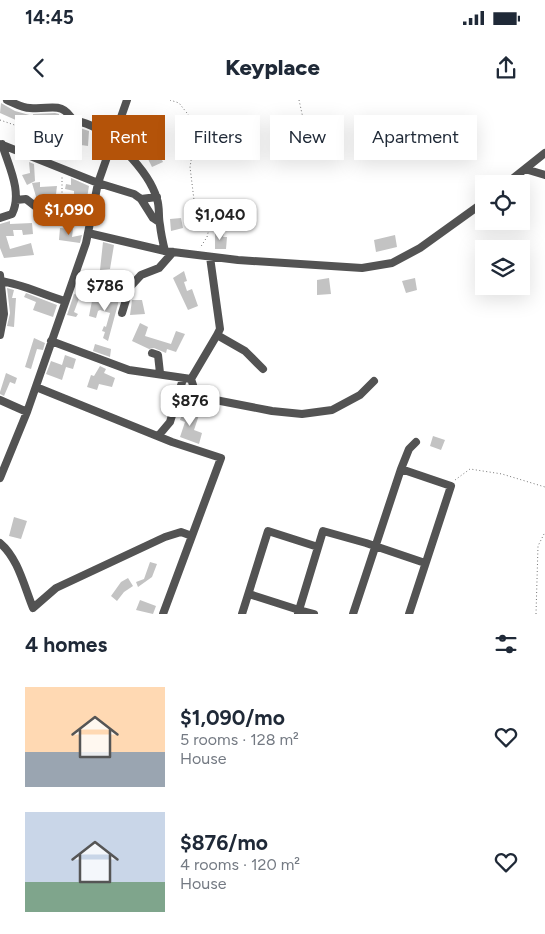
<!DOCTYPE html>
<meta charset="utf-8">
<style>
body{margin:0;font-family:Figtree,sans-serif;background:#f2f2f3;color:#1f2937;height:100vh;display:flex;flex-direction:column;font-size:19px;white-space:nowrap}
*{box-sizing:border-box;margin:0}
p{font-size:16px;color:#747a83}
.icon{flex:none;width:28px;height:28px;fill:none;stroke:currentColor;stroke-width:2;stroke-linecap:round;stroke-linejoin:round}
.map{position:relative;height:514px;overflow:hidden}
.panel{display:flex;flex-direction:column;background:#fff;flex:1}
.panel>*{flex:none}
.hud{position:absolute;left:15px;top:15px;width:515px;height:45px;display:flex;gap:10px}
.tools{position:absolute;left:475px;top:75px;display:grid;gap:10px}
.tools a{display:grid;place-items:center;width:55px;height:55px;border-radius:0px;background:#fff;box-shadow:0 5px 20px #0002;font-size:25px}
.price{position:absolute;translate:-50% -42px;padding:0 11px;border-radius:10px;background:#fff;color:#222;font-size:16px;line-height:32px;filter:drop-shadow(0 1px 2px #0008)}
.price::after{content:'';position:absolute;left:50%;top:30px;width:15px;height:11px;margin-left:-8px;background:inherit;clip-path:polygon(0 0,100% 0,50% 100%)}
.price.on{background:#b45309;color:#fff}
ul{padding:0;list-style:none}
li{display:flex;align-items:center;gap:15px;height:125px;padding:0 25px}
li span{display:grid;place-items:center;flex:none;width:140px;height:100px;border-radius:0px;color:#555}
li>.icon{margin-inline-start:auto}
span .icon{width:60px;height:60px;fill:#fffc;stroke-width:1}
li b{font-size:21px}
h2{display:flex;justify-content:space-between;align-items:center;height:60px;padding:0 25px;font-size:21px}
.chip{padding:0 18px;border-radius:0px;background:#fff;box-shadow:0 5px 20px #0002;font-size:18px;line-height:45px}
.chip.on{background:#b45309;color:#fff}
.status{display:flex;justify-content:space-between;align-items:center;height:35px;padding:0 25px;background:#fff;direction:ltr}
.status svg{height:14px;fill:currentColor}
header{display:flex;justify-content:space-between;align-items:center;height:65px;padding:0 25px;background:#fff;font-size:22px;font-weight:800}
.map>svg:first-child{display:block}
.building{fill:#c3c3c3}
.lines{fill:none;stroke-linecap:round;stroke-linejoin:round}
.path{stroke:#757575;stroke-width:1;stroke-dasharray:1 2.5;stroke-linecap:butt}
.minor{stroke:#535353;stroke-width:8}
</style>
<div class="status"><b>14:45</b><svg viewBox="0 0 49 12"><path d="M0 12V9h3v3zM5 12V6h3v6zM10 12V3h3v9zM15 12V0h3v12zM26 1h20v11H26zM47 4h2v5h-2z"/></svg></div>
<header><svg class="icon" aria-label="back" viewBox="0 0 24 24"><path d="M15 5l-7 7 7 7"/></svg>Keyplace<svg class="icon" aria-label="share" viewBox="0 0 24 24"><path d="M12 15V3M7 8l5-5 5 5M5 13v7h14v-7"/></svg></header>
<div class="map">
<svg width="545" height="514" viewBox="0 0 545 514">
<rect width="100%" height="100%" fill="#fff"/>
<!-- building -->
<path class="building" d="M1,3L15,11L33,16V14L55,13L59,14V18L65,19L45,26L39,25L38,18L28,19L27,25L0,13Z
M77,27L89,31L88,46L74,44Z
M29,32L37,37L56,38V41L59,42L57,46L38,42L37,50L44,53L52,51L53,58L18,45V38L27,39Z
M152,40L163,62L152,67L141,45Z
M29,62L34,64L35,81L27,85L22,75L30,73Z
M71,78L89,86L87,98L74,95V91L65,89L66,84L71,85Z
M40,82V87L57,86L56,94L49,96L50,98L37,100L32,83Z
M181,118L183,128L171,131L170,119Z
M10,121V124L32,123L33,134L23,135L22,130H13L14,136H6L10,149L31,143L34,155L4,158L0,148V124Z
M60,128L73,129L72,137L82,135L80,143L59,140Z
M215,132L224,133L223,137H227L226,149H215Z
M395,135L397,147L376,152L374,140Z
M103,142L114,145L110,169L100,170Z
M184,171L187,181L184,182L187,191L192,189L198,206L188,210L173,178Z
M329,178L331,194L317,195V180Z
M415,178L417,190L406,193L402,181Z
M7,188L14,190L12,198H16L14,227L7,226L10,213Z
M26,193L57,205L53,217L33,210L36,202L24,197Z
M74,194L80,196L74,212L78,214L76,217L67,215Z
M113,195L119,196L118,204L108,241L103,238L105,232L102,231L104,226L106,227L110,213L100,210L98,211L96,218L89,216L93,196L113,201Z
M132,200H142L145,214L130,215Z
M140,223L148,227L145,236L171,244L176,231L185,234L176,252L167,249L166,253L154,248L149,249L132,241Z
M34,238L45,243L43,250L37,249L31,269L25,267Z
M95,244L111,249L110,257L93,251Z
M65,255L76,259L73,269L66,267L62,280L46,274L51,261L62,265Z
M100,266L106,269L104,273L115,278L112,287L99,284L97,290L87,287L91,275L94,276Z
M6,273L17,278L15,284L10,282L4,296L0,294V292Z
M184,309L199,315L194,330L202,333L199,344L180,337L185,322L180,320Z
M433,336L445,340L441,350L430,346Z
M14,417L27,421L21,439L9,436Z
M150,462L157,464L152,477L138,487L136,482L144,479Z
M128,478L133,486L124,492L117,501L111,496L121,482Z
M140,500L156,506L153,514L136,510Z"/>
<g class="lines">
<!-- path -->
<path class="path" d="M170,0L179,3L202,32L201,41L192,55L190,67L194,100L209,129L207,137L200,148
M299,0L308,41
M0,20L32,31
M57,36L64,48L66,62
M62,96V76
M455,380L470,369L502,374L545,387
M536,514L538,446L545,432"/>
<!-- minor -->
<path class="minor" d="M7,0C14,3 22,8 30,8C52,10 62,0 74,22
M127,0L98,83L134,94L141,99
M38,31C58,35 66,19 81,22C109,29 149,71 157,99C160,108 158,116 160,125C161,134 163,143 165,151
M0,44L98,83L86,143L27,312L0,378
M525,69L545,75
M506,84L545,53
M157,97L141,99L153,118L159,122
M16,100L26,99L35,106L62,102
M0,118L12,114C23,92 8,65 2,44
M88,133L165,151L238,160L362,168L392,163L420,148L484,102
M210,157L220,229L217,235
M0,175L4,214L0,235
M0,181C23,184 43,195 65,201
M122,213L130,187L141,175L159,168L173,152
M51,241L129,270L191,279L195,291L205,298L272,311L302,314L332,310L360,295L374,281
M152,253L158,255L160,273
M191,279L217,235L245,251L263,269
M0,300L27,312
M159,335L170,322L183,279
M401,369L409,349L416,342
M0,443C18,458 24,486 33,508L56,488L165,437L181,432L192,436L221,358L172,342L36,287
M249,494L299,510L298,514
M163,514L192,436
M242,514L268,431L318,447
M314,514L299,510L323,431L366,443L425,463
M353,514L401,369L451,386L409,514"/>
</g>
</svg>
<div class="tools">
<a><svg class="icon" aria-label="locate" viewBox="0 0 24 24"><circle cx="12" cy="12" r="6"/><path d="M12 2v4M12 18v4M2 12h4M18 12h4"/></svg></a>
<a><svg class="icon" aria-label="layers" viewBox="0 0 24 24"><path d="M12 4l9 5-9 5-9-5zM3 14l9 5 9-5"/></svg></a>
</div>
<b class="price on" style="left:69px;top:136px">$1,090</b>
<b class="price" style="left:220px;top:141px">$1,040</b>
<b class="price" style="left:105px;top:212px">$786</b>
<b class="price" style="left:190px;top:327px">$876</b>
<div class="hud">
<a class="chip">Buy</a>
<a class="chip on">Rent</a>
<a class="chip">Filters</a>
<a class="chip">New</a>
<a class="chip">Apartment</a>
</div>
</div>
<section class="panel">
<h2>4 homes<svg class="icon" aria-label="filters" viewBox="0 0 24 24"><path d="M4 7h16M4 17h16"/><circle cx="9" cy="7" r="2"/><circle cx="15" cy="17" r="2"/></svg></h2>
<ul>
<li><span style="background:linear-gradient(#ffd9b3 65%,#9aa5b1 0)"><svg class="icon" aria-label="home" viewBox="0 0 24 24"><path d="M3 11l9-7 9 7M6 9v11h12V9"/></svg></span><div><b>$1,090/mo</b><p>5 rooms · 128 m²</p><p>House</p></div><svg class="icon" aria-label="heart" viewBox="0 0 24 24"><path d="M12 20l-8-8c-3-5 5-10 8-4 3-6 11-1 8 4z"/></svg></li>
<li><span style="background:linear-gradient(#c9d6e8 70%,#7fa58c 0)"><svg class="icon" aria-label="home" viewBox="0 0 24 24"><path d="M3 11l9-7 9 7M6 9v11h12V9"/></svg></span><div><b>$876/mo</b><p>4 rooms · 120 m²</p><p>House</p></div><svg class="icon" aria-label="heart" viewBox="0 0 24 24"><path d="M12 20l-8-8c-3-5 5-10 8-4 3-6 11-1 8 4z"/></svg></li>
</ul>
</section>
